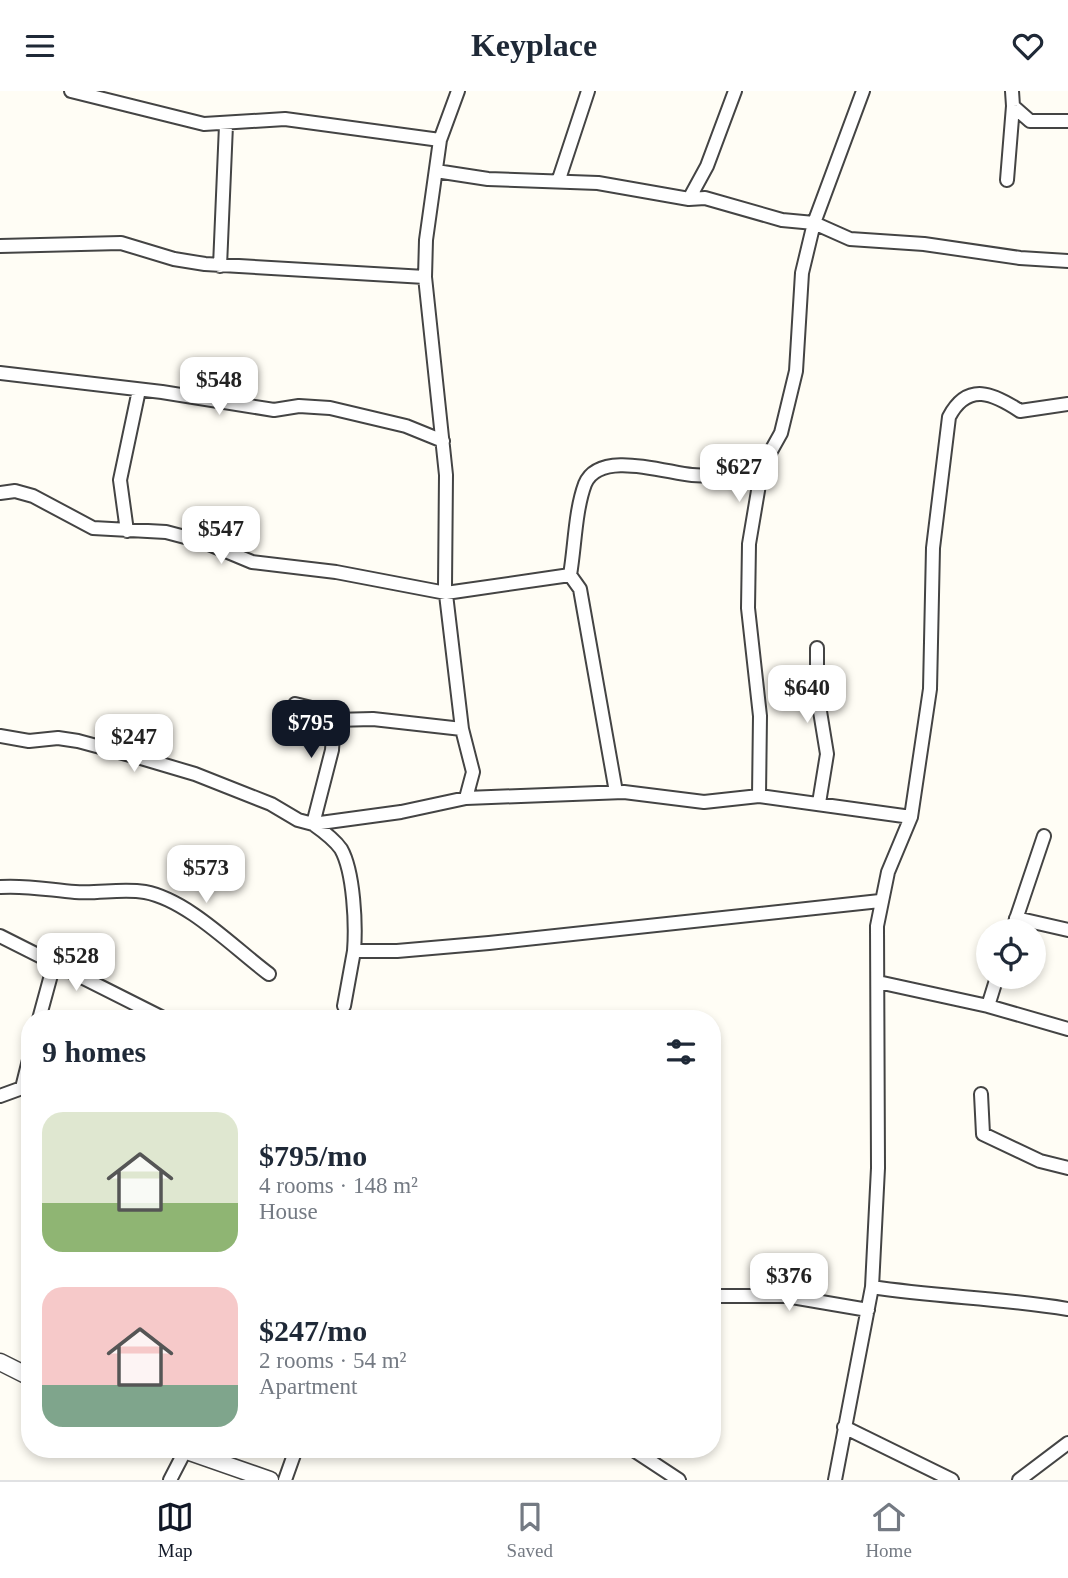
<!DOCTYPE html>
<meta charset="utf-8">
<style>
body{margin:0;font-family:Georgia,serif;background:#f2f2f3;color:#1f2937;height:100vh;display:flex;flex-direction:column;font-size:26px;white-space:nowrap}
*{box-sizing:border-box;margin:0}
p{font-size:23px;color:#747a83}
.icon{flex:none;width:38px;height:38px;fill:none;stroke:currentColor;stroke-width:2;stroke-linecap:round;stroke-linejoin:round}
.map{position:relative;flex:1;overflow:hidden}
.sheet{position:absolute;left:21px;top:919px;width:700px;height:448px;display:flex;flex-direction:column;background:#fff;border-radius:28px;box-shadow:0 4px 10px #0003}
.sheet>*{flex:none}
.tools{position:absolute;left:976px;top:828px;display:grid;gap:14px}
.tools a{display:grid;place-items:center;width:70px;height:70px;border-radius:50%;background:#fff;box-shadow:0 4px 10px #0003;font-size:35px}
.price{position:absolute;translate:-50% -60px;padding:0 16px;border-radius:14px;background:#fff;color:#222;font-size:23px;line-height:46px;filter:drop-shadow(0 2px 4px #0008)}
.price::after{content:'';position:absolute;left:50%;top:42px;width:21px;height:16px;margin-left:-10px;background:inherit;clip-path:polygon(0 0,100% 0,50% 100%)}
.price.active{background:#111827;color:#fff}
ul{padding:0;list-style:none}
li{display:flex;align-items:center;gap:21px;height:175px;padding:0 21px}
li span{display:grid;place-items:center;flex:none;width:196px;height:140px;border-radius:21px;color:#555}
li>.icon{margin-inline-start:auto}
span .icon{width:84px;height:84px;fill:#fffc;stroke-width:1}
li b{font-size:30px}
h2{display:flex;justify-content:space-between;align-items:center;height:84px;padding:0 21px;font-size:30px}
header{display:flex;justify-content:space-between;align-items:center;height:91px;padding:0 21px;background:#fff;font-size:32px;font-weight:800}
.tab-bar{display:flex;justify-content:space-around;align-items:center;height:98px;border-top:2px solid #e0e1e3;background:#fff;font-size:19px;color:#747a83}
.tab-bar a{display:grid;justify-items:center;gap:4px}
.tab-bar .active{color:#111827}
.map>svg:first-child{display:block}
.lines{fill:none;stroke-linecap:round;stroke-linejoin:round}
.service-casing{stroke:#444;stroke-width:10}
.minor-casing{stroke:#444;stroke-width:16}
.tertiary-casing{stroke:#444;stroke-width:19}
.service{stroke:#fff;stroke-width:6}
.minor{stroke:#fff;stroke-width:12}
.tertiary{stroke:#fff;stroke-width:16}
</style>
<header><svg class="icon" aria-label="menu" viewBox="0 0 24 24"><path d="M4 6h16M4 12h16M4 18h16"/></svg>Keyplace<svg class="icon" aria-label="heart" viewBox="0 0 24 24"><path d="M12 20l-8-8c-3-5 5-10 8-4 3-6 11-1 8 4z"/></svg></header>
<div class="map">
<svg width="1068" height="1389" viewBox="0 0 1068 1389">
<rect width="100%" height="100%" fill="#fffdf5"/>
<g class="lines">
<!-- service casing -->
<g class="service-casing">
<path id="service" d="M223,1371L225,1358"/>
</g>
<!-- minor casing -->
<g class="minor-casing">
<path id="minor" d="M71,0L204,33L285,28L440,49
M458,0L440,49L426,149L425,186L446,384L445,495L462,638L473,681L466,707
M1012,0L1013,15L1030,30H1068
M436,80L488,88L598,92L689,108L705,107L782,129L814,132L850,148L924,153L1020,167L1068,170
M559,88L588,0
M1007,89L1013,15
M689,108L707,75L735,0
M0,155L121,152L174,168L205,173L425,186
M220,175L226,34
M0,282L162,301L274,319L299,315L330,317L406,335L443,350
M0,402L15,400L33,405L93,437L166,441L204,451L252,471L336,481L446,502L570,484L580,498L616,701
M127,440L120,389L139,299
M570,484C575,455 575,420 585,393C599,358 667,382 692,384C715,386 739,380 762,376
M817,557V602L827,663L819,712
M295,613L328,621L334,629L332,659L313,733C323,740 334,748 341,758C354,781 356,834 354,860H397L489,852L880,810
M334,629L373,628L462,638
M0,645L29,650L58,647L78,650L141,667L195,683L271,713L298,729L313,733L401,721L466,707L624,701L704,711L759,705L911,726
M759,705L760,625L748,517L749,453L762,376L781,342L796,280L802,182L814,132L863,0
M0,796C26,794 50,799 75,801C98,803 121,797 145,801C188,809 234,857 269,883
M1016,827L1068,839
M1012,840L1044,745
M0,845L165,928
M878,891L988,915L1068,938
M344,915L354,860
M988,915L997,886
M39,928L54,873
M981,1003L983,1043L1040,1070L1068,1077
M0,1005L22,997L30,965
M872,1196L878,1077L877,835L888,781L911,726L930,598L933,457L949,326C968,290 994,303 1020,320L1068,313
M712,1205H786L868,1219
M844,1336L952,1389
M632,1358L679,1389
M170,1389L185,1360
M285,1389L296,1358
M835,1389L872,1196C937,1206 1003,1207 1068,1218
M1019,1389L1068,1352"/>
</g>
<!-- tertiary casing -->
<g class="tertiary-casing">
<path id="tertiary" d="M0,1271L30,1286
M181,1358L270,1389"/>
</g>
<!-- service -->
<use href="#service" class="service"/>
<!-- minor -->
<use href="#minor" class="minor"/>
<!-- tertiary -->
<use href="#tertiary" class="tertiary"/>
</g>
</svg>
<div class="tools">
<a><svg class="icon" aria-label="locate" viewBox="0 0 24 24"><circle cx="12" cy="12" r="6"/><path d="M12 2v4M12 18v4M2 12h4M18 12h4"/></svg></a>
</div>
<b class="price" style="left:219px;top:326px">$548</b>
<b class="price" style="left:739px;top:413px">$627</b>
<b class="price" style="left:221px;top:475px">$547</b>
<b class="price" style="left:807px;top:634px">$640</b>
<b class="price active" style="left:311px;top:669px">$795</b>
<b class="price" style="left:134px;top:683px">$247</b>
<b class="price" style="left:206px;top:814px">$573</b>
<b class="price" style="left:76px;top:902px">$528</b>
<b class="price" style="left:789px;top:1222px">$376</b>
<section class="sheet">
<h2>9 homes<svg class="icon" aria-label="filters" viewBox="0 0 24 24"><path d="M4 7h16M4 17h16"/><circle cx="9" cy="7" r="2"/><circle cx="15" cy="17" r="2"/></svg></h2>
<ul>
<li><span style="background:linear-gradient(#dfe7d0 65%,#8fb573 0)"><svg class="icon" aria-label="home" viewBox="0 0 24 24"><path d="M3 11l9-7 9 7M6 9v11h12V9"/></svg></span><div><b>$795/mo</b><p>4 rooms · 148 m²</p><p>House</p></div></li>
<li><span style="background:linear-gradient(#f6c9c9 70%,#7fa58c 0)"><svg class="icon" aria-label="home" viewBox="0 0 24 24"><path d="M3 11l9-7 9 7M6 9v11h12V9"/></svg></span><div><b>$247/mo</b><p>2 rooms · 54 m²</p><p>Apartment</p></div></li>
</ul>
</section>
</div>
<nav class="tab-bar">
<a class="active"><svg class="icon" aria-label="map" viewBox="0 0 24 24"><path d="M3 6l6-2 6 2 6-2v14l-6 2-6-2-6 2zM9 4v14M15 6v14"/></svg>Map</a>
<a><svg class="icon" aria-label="saved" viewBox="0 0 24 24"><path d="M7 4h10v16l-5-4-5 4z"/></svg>Saved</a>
<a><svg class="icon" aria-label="home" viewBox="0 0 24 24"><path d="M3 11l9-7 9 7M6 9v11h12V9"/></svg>Home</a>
</nav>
